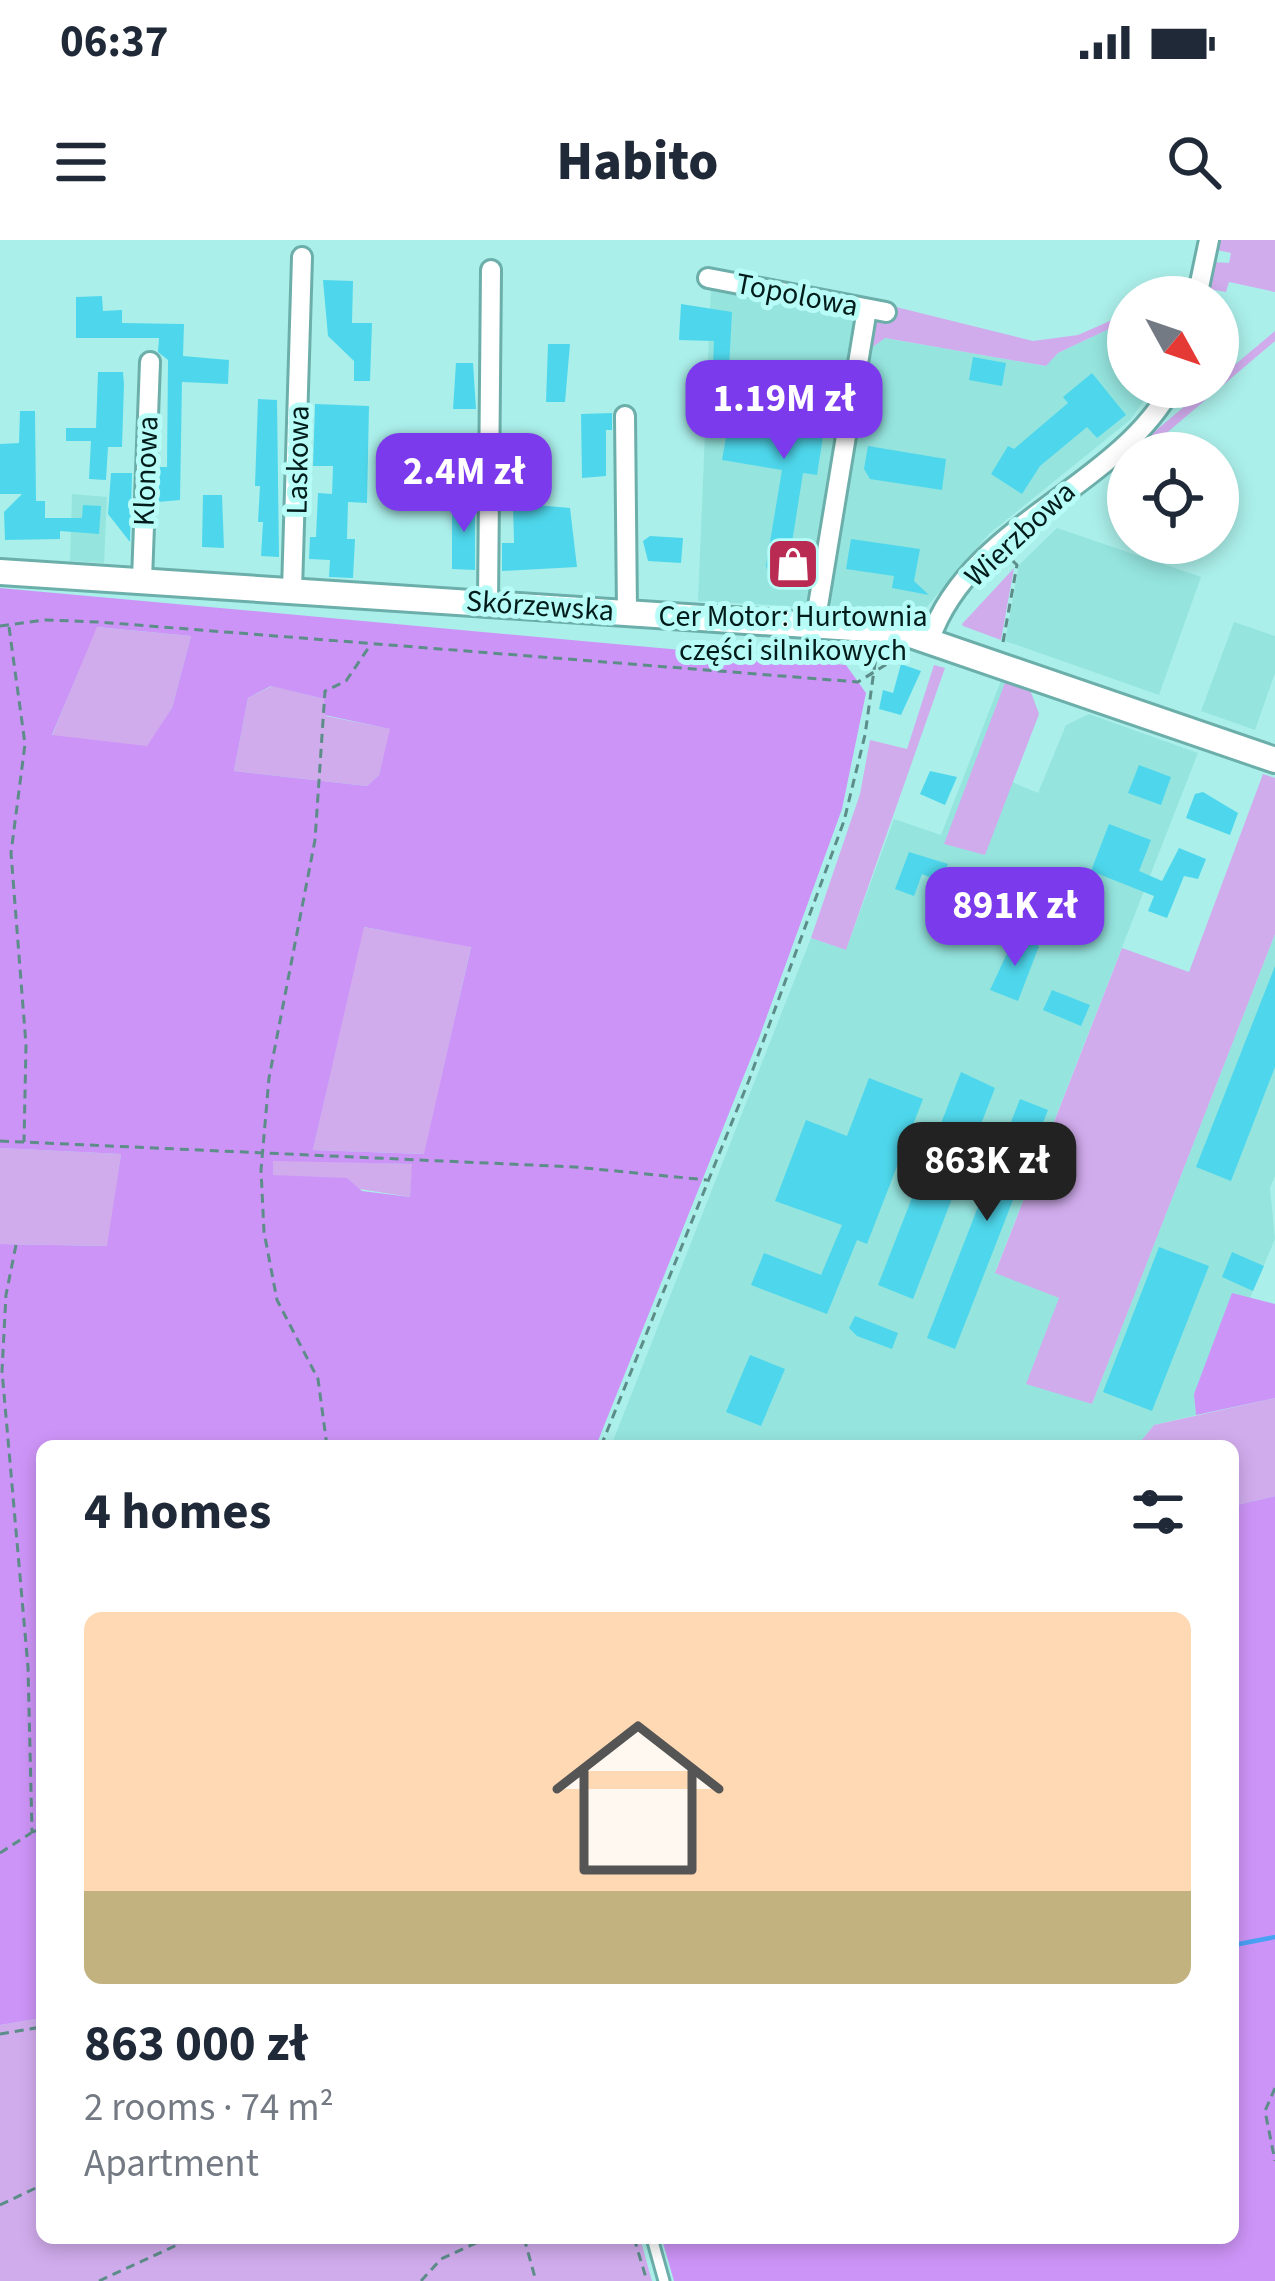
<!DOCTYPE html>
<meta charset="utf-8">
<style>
body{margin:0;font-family:"Source Sans 3",sans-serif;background:#f6f6f7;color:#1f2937;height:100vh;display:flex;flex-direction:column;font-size:45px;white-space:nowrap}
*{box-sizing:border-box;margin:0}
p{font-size:39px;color:#747a83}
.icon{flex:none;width:66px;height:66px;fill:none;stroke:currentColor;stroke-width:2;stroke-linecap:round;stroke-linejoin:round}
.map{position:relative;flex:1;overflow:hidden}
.side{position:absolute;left:36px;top:1200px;width:1203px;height:804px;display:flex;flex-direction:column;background:#fff;border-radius:18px;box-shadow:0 6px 18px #0003}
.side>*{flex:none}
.needle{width:78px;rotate:130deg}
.fabs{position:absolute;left:1107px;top:36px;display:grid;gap:24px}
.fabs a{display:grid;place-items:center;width:132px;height:132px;border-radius:50%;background:#fff;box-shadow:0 6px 18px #0003;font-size:60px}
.price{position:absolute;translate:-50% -102px;padding:0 27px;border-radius:24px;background:#7c3aed;color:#fff;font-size:39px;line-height:78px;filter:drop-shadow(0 3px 6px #0008)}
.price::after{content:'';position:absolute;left:50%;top:72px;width:36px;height:27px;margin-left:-18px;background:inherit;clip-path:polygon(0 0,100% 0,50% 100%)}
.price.selected{background:#222;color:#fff}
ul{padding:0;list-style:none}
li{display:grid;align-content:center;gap:24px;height:636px;padding:0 48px}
li span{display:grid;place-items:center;height:372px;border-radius:18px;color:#555}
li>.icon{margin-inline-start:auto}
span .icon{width:216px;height:216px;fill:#fffc;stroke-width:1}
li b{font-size:51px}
h2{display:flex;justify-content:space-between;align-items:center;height:144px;padding:0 48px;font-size:51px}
.status{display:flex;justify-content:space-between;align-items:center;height:84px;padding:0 60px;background:#fff;direction:ltr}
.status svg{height:33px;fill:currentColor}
header{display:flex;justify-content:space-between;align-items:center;height:156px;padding:0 48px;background:#fff;font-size:54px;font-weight:800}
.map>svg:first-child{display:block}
.built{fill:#95e4de}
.green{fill:#d1aced}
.forest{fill:#cd94f7;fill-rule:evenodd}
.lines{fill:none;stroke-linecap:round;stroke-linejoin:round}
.stream{stroke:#49a1f4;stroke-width:4.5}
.building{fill:#4ed7ec}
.service-casing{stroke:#6cafaa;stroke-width:15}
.minor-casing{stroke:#6cafaa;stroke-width:24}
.tertiary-casing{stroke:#6cafaa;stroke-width:30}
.path{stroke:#5c8d89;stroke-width:3;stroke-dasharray:9 6;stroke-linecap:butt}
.service{stroke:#fff;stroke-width:9}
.minor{stroke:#fff;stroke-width:18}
.tertiary{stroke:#fff;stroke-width:24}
.labels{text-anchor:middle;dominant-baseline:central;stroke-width:10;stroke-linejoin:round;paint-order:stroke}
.street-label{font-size:30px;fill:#011c1a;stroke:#b8fcf7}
.poi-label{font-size:30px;fill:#011c1a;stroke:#b8fcf7}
</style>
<div class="status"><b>06:37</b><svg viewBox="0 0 49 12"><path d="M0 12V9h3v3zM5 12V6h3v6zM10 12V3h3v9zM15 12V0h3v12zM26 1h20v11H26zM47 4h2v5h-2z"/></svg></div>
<header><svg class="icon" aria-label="menu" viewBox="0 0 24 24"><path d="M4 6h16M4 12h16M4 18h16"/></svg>Habito<svg class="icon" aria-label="search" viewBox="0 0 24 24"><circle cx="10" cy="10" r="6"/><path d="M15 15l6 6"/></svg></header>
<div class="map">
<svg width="1275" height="2041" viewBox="0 0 1275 2041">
<rect width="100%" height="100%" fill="#abefea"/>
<!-- built -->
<path class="built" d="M711,47L856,73L806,367L698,361Z
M1128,80V147H1154L1130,180L989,294L925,369L916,374L833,367L828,361L870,109L884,98L1045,126L1058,113Z
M72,254L107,257L104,323L70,321Z
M1057,288L1201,337L1159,455L1005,401L1019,325Z
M1234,382L1275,396V433L1255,490L1201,471Z
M1002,438L1030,450L1039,474L1012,542L1038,553L1066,485L1089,474L1198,513L995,1032L1059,1058L1092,1164L1275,694V936L1270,948L1275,999L1250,1058L1233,1054L1194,1154L1196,1175L1154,1185L1137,1206H611L811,698L846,710L894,579L941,595Z"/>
<!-- green -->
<path class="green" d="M1216,0H1275V52L1229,42L1226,52L1209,49L1212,22L1229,23L1231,13L1217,10Z
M880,63L1033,101L1078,95L1128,73V80L1058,113L1046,126L885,98L870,109Z
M1275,91V101L1143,213H1129L1185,166L1190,158L1182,147H1218V139Z
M1014,328L1001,400L963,386L962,384Z
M96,387L191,396L172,468L148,507L52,496Z
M934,425L945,428L846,710L811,698L860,554L870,500L907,509Z
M1006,440L1030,450L1039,474L985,615L944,604Z
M272,446L324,459L326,476L391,489L379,535L367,546L234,531L248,458Z
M1263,534L1275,538V694L1092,1164L1026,1144L1059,1058L995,1033L1122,708L1189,732Z
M363,687L471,706L425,914L313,910Z
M0,908L121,914L108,1006L0,1004Z
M273,920L413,924L410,957L272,935Z
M1275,1158V1256L1233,1266V1206H1137L1154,1185Z
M42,1778V1998H640L652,2041H0V1785Z"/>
<!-- forest -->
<path class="forest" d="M0,348L846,425L866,453L842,569L759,798L596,1206H42V1778L0,1785V1004L107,1006L121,914L0,908ZM97,387L191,396L172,468L147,506L52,495ZM271,446L324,459L325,475L390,489L379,535L367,546L234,531L248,458ZM364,687L471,707L424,914L313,910ZM273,921L412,924L410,957L362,951L347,938L273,935Z
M1232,1053L1275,1064V1158L1196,1175L1194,1154Z
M1275,1256V2041H674L663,2003L678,1998H1233V1266Z"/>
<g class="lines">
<!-- stream -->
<path class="stream" d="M1234,1705L1275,1697"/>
</g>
<!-- building -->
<path class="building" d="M323,40L353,41L352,83H372L370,141H354V121L328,96Z
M102,56L103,71L122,70V83L184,84L183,116L229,120L228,144L182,142L180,260L158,262L160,227H167L168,120L158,112L159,98H76V57Z
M681,64L732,72L729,127L713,126L714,101L679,100Z
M548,104H570L565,162H546Z
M973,117L1006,123L1002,146L969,140Z
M456,123H473L476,169H453Z
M809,129L833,133L817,235L803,233L791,309L813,313L808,342L770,335L766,326L782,230L722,220L731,169L772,176L775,160L803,165Z
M98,132H123L124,144L122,207H108L106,240L89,239L91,201H66V188H96Z
M1092,133L1126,175L1097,198L1087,187L1040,226L1022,254L991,234L1008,206L1014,209L1068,163L1063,157Z
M258,159L277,160L279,317L261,316L263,282H258L260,246H255Z
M315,164L369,166L367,263L348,262L347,299H355L353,338L329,337L330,320L309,319L310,297H316L318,253L332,254L333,226H313Z
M20,171H35L36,261H45V278H82L83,265L101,266L99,294L60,291V299L5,300L4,272L22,254H0V204L19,203Z
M612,173V190H606V236L582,238L581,174Z
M868,206L946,219L942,250L870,239L864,229Z
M111,233H132L130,302L108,274Z
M203,255H222L224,308L202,307Z
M452,260L475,261V330L452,329Z
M513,263L570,268L577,327L502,331V303H514Z
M650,296L683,298L681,323L648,321L643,301Z
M851,299L920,309L914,341L929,355L892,348L894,336L846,329Z
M901,424L921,431L901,475L879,469L883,450L893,453Z
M1139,525L1171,537L1161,565L1128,553Z
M930,531L957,537L945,565L920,554Z
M1203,552L1238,573L1230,595L1186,578L1195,554Z
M1109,584L1151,600L1139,631L1162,641L1179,608L1206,619L1198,639L1184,636L1167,678L1148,671L1154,656L1091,631Z
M909,612L948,624L941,642L922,634L914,656L895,649Z
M1015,696L1039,706L1018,761L990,750Z
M1275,726V827L1231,941L1196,927Z
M1052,750L1090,765L1081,786L1043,770Z
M961,832L995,848L913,1059L878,1045Z
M869,838L923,859L867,1004L857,1000L827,1074L751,1045L764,1013L821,1035L842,985L775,961L806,880L847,896Z
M1020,859L1048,870L955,1109L927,1098Z
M1159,1007L1209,1026L1152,1171L1103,1152Z
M1232,1012L1264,1026L1253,1051L1222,1037Z
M855,1076L898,1093L892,1109L857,1096L849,1088Z
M750,1115L785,1129L761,1186L726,1172Z"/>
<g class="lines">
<!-- service casing -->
<g class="service-casing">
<path id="service" d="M652,1998L664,2041"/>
</g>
<!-- minor casing -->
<g class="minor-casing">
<path id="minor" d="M708,38L886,72
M1197,57L1209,0
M625,176L627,372
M142,340L150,122
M292,350L302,17
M488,363L491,30
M815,384L867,69
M930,399C970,284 1116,249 1172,147"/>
</g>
<!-- tertiary casing -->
<g class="tertiary-casing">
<path id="tertiary" d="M0,332L899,391L1275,520"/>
</g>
<!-- path -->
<path class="path" d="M0,386L45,380L99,382L858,442L890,422L894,409
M9,387L25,504L11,613L26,805L24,902
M1003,402L1017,325L1011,319
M0,901L575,927L707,940
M16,1005L6,1055L2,1131L28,1427L32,1592L42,1589
M327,1206L318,1139L277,1060L264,992L261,930L269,838L315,600L325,451L346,441L369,407
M601,1206L749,840L844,581L865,495L877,409
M0,1613L31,1593
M0,1794L42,1787
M1275,1848L1265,1871L1275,1921
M0,1965L42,1945
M524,1998L536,2041
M634,1998L647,2041
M99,2041L192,1998
M421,2041L441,2019L487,1998"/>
<!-- service -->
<use href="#service" class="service"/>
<!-- minor -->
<use href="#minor" class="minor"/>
<!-- tertiary -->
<use href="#tertiary" class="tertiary"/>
</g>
<!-- icons -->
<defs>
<g id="shop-square" transform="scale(2.7)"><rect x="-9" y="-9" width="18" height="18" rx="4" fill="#ba2b53" stroke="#b8fcf7"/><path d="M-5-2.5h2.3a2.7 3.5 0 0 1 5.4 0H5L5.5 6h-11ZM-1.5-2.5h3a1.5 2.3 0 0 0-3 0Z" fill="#fff"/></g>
</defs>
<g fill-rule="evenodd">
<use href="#shop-square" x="793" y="324"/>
</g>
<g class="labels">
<!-- street labels -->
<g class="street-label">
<text transform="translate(797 55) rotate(11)">Topolowa</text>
<text transform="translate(298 220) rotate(-89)">Laskowa</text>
<text transform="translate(146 231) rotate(-88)">Klonowa</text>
<text transform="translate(1020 294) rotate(-43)">Wierzbowa</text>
<text transform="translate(540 366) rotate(4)">Skórzewska</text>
</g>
<!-- poi labels -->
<g class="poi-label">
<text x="793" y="376">Cer Motor: Hurtownia<tspan x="793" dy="34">części silnikowych</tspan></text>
</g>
</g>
</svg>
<div class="fabs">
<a><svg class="needle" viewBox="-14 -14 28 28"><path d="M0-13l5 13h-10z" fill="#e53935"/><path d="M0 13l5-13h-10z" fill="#747a83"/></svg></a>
<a><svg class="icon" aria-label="locate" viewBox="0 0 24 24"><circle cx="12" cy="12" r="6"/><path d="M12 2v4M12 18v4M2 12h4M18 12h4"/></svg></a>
</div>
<b class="price" style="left:784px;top:222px">1.19M zł</b>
<b class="price" style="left:464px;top:295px">2.4M zł</b>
<b class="price" style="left:1015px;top:729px">891K zł</b>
<b class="price selected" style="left:987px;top:984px">863K zł</b>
<section class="side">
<h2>4 homes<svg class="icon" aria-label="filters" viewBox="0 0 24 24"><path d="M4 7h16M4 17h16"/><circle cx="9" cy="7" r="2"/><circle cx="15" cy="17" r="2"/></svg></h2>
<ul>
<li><span style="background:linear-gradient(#ffd9b3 75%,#c2b280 0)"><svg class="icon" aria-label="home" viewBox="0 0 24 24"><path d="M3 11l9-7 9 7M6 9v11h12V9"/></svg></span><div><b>863 000 zł</b><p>2 rooms · 74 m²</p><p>Apartment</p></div></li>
</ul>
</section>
</div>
